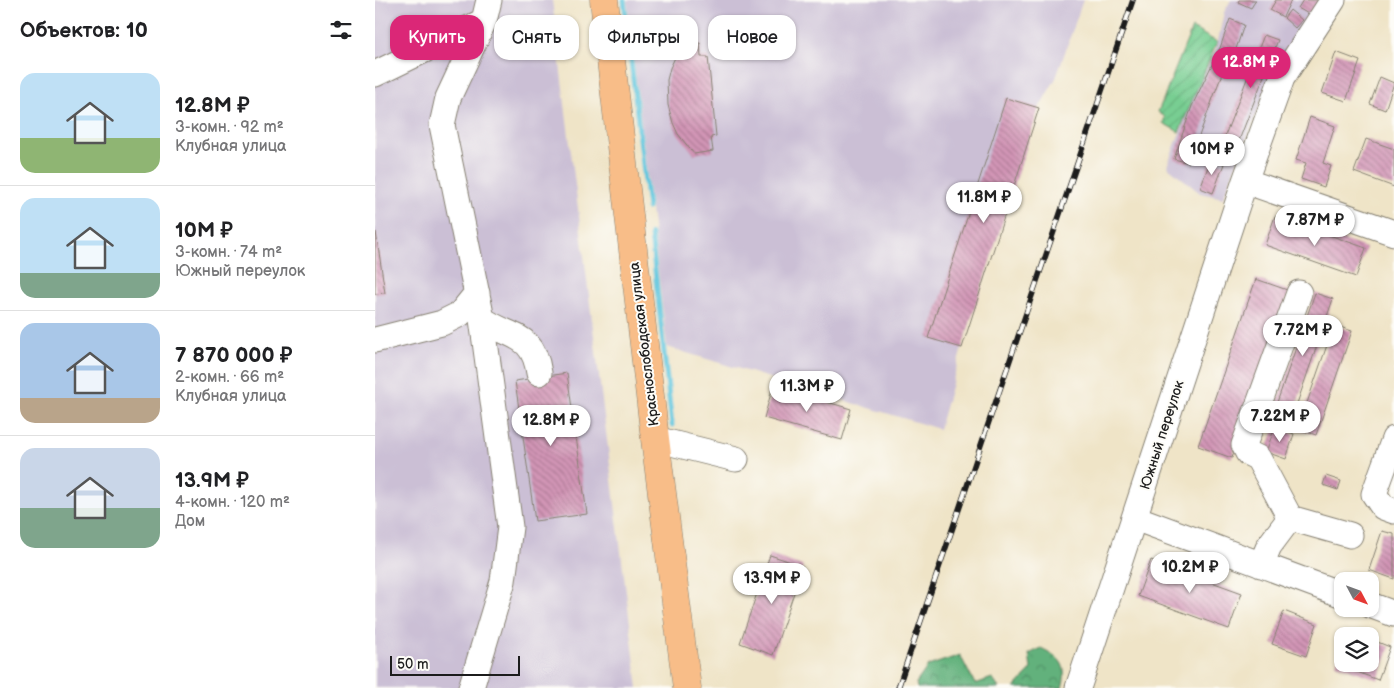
<!DOCTYPE html>
<html lang="ru">
<meta charset="utf-8">
<style>
body{margin:0;font-family:"Balsamiq Sans",sans-serif;background:#f2f2f2;color:#202124;height:100vh;display:flex;flex-direction:column;font-size:19px;white-space:nowrap}
*{box-sizing:border-box;margin:0}
p{font-size:16px;color:#757577}
.icon{flex:none;width:28px;height:28px;fill:none;stroke:currentColor;stroke-width:2;stroke-linecap:round;stroke-linejoin:round}
.map{position:relative;flex:1;overflow:hidden}
.side{display:flex;flex-direction:column;background:#fff;width:375px}
.side>*{flex:none}
.banner{position:absolute;left:15px;top:15px;width:475px;height:45px;display:flex;gap:10px}
.needle{width:32px;rotate:131deg}
.tools{position:absolute;left:959px;top:572px;display:grid;gap:10px}
.tools a{display:grid;place-items:center;width:45px;height:45px;border-radius:10px;background:#fff;box-shadow:0 1px 4px #0004;font-size:25px}
.scale{position:absolute;left:15px;bottom:12px;width:130px;box-sizing:border-box;padding-left:5px;border:2px solid #1c1c1c;border-top:0;font-size:14px;line-height:18px;white-space:nowrap;color:#1c1c1c;-webkit-text-stroke:4px #fdfcf7;paint-order:stroke}
.price{position:absolute;translate:-50% -42px;padding:0 11px;border-radius:18px;background:#fff;color:#222;font-size:16px;line-height:32px;filter:drop-shadow(0 1px 2px #0008)}
.price::after{content:'';position:absolute;left:50%;top:30px;width:15px;height:11px;margin-left:-8px;background:inherit;clip-path:polygon(0 0,100% 0,50% 100%)}
.price.on{background:#db2777;color:#fff}
ul{padding:0;list-style:none}
li{display:flex;align-items:center;gap:15px;height:125px;padding:0 20px}
li+li{border-top:1px solid #e0e0e0}
li span{display:grid;place-items:center;flex:none;width:140px;height:100px;border-radius:15px;color:#555}
li>.icon{margin-inline-start:auto}
span .icon{width:60px;height:60px;fill:#fffc;stroke-width:1}
li b{font-size:21px}
h2{display:flex;justify-content:space-between;align-items:center;height:60px;padding:0 20px;font-size:21px}
.tag{padding:0 18px;border-radius:15px;background:#fff;box-shadow:0 1px 4px #0004;font-size:18px;line-height:45px}
.tag.on{background:#db2777;color:#fff}
main{display:flex;flex:1;min-height:0}
.map>svg:first-child{display:block}
.industrial{fill:#cbbfd5}
.forest{fill:url(#forest-crowns);stroke:#3f664c}
.garden{fill:url(#garden-furrows);stroke:#4a7557}
.lines{fill:none;stroke-linecap:round;stroke-linejoin:round}
.stream{stroke:#61c6de;stroke-width:5}
.building{fill:url(#building-back-hatch)}
.minor-casing{stroke:#868072;stroke-width:27}
.major-casing{stroke:#868072;stroke-width:29}
.minor{stroke:#fff;stroke-width:25}
.major{stroke:#f8bd88;stroke-width:28}
.rail-casing{stroke:#1c1c1c;stroke-width:5.5}
.rail{stroke:#fdfcf7;stroke-width:4;stroke-dasharray:11;stroke-linecap:butt}
.labels{text-anchor:middle;dominant-baseline:central;stroke-width:4;stroke-linejoin:round;paint-order:stroke}
.street-label{font-size:14px;fill:#1c1c1c;stroke:#fdfcf7}
</style>
<main>
<section class="side">
<h2>Объектов: 10<svg class="icon" aria-label="filters" viewBox="0 0 24 24"><path d="M4 7h16M4 17h16"/><circle cx="9" cy="7" r="2"/><circle cx="15" cy="17" r="2"/></svg></h2>
<ul>
<li><span style="background:linear-gradient(#bfe0f5 65%,#8fb573 0)"><svg class="icon" aria-label="home" viewBox="0 0 24 24"><path d="M3 11l9-7 9 7M6 9v11h12V9"/></svg></span><div><b>12.8M ₽</b><p>3-комн. · 92 m²</p><p>Клубная улица</p></div></li>
<li><span style="background:linear-gradient(#bfe0f5 75%,#7fa58c 0)"><svg class="icon" aria-label="home" viewBox="0 0 24 24"><path d="M3 11l9-7 9 7M6 9v11h12V9"/></svg></span><div><b>10M ₽</b><p>3-комн. · 74 m²</p><p>Южный переулок</p></div></li>
<li><span style="background:linear-gradient(#a9c7e8 75%,#b9a48a 0)"><svg class="icon" aria-label="home" viewBox="0 0 24 24"><path d="M3 11l9-7 9 7M6 9v11h12V9"/></svg></span><div><b>7 870 000 ₽</b><p>2-комн. · 66 m²</p><p>Клубная улица</p></div></li>
<li><span style="background:linear-gradient(#c9d6e8 60%,#7fa58c 0)"><svg class="icon" aria-label="home" viewBox="0 0 24 24"><path d="M3 11l9-7 9 7M6 9v11h12V9"/></svg></span><div><b>13.9M ₽</b><p>4-комн. · 120 m²</p><p>Дом</p></div></li>
</ul>
</section>
<div class="map">
<svg width="1019" height="688" viewBox="0 0 1019 688">
<defs>
<pattern id="forest-crowns" width="20" height="18" patternUnits="userSpaceOnUse" patternTransform="scale(1.25)"><rect width="20" height="18" fill="#62b17c"/><path d="M2 6a3 3 0 1 1 6 0M12 15a3 3 0 1 1 6 0" fill="none" stroke="#508f65"/></pattern>
<pattern id="garden-furrows" width="10" height="10" patternUnits="userSpaceOnUse" patternTransform="scale(1.25)"><rect width="10" height="10" fill="#78ce92"/><path d="M-1 1l2-2M0 10L10 0M9 11l2-2" fill="none" stroke="#67b07d"/></pattern>
<pattern id="building-back-hatch" width="6" height="6" patternUnits="userSpaceOnUse" patternTransform="scale(1.25)"><rect width="6" height="6" fill="#d295b6"/><path d="M-1 5l2 2M0 0l6 6M5-1l2 2" fill="none" stroke="#aa7993"/></pattern>
</defs>
<rect width="100%" height="100%" fill="#fdfcf7"/>
<filter id="ink" filterUnits="userSpaceOnUse"><feTurbulence type="fractalNoise" baseFrequency=".02" numOctaves="2"/><feDisplacementMap in="SourceGraphic" scale="10" xChannelSelector="R" yChannelSelector="G"/><feConvolveMatrix kernelMatrix="1 2 1 2 8 2 1 2 1" color-interpolation-filters="sRGB"/></filter>
<filter id="wash" filterUnits="userSpaceOnUse"><feTurbulence type="fractalNoise" baseFrequency=".0096" numOctaves="4" result="noise"/><feDisplacementMap in="SourceGraphic" scale="20" xChannelSelector="R" yChannelSelector="G"/><feGaussianBlur stdDeviation="1.12" result="paint"/><feColorMatrix in="noise" values="0 0 0 0 0 0 0 0 0 0 0 0 0 0 0 0 0 1.4 0 .05"/><feComposite in="paint" operator="in"/></filter>
<g filter="url(#wash)">
<rect width="100%" height="100%" fill="#efe4c7"/>
<!-- industrial -->
<path class="industrial" d="M0,0H177L263,688H0Z
M252,0H708L681,78L664,108L587,348L564,429L292,347Z
M856,0H949L897,75L848,198L825,193L792,166L818,99L842,46L849,12Z"/>
<!-- forest -->
<path class="forest" d="M666,648C685,657 694,665 687,688H639L656,670L654,654Z
M585,655L600,684L617,678L624,688H542L541,683L553,666Z"/>
<!-- garden -->
<path class="garden" d="M817,28L842,42L804,132L788,123L790,117L783,112Z"/>
<g class="lines">
<!-- stream -->
<path class="stream" d="M249,0L273,208
M276,234L297,425"/>
</g>
<g id="blocks">
<!-- building -->
<path class="building" d="M864,0H881L876,8L863,2Z
M901,0H916L908,17L895,10Z
M928,0H944L935,15L923,8Z
M915,10L927,20L920,28L909,18Z
M855,19L869,25L860,52L844,82L814,163L799,159L817,106L845,48Z
M889,35L903,40L863,143L849,138Z
M325,43L326,57H333L341,136L336,137L338,151L319,154L303,134L298,123L293,105L292,80L295,68L306,45Z
M961,52L985,61L971,101L947,93Z
M1005,77L1019,83L1010,110L995,104Z
M631,98L664,108L587,348L553,338Z
M935,117L960,126L948,163L956,166L949,187L926,179L931,163L921,160Z
M991,139L1019,149V187L979,172Z
M836,159L849,164L838,193L825,188Z
M900,216L991,248L981,277L890,245Z
M1,232L10,293L0,294V233Z
M881,279L915,291L857,458L823,446Z
M940,293L958,299L916,421L898,414Z
M959,325L977,331L941,435L923,429Z
M192,373L212,514L160,521L140,381Z
M398,386L476,409L467,440L389,418Z
M900,427L919,434L911,459L891,452Z
M951,476L966,481L963,490L948,485Z
M1007,531L1019,534V579L994,570Z
M395,555L428,566L398,655L365,643Z
M776,560L867,593L854,629L763,596Z
M909,611L942,624L931,656L897,644Z
M995,639L1015,647L1003,680L961,664L967,646L968,664H995Z"/>
</g>
</g>
<g filter="url(#ink)">
<use href="#blocks" fill-opacity="0" stroke="#868072" stroke-width="1"/>
<g class="lines">
<!-- minor casing -->
<g class="minor-casing">
<path id="minor" d="M0,74L109,21
M870,181L1019,233
M107,319C136,339 158,332 164,373
M0,340L67,323L85,314L102,293
M280,439L361,459
M1019,439L999,494L1008,507L1019,511
M760,518L968,595
M915,518L883,458L873,453L869,445L924,293
M886,565L894,546L915,518L975,535
M995,605L1019,614
M96,688L128,581L135,527L107,319L67,125L73,98L109,21L114,0
M703,688L870,181L907,78L958,0"/>
</g>
<!-- major casing -->
<g class="major-casing">
<path id="major" d="M229,0L280,439L312,688"/>
</g>
<!-- minor -->
<use href="#minor" class="minor"/>
<!-- major -->
<use href="#major" class="major"/>
<!-- rail casing -->
<g class="rail-casing">
<path id="rail" d="M523,688L758,0"/>
</g>
<!-- rail -->
<use href="#rail" class="rail"/>
</g>
</g>
<g class="labels">
<!-- street labels -->
<g class="street-label">
<text transform="translate(269 344) rotate(-97)">Краснослободская улица</text>
<text transform="translate(787 435) rotate(-72)">Южный переулок</text>
</g>
</g>
</svg>
<div class="tools">
<a><svg class="needle" viewBox="-14 -14 28 28"><path d="M0-13l5 13h-10z" fill="#e53935"/><path d="M0 13l5-13h-10z" fill="#757577"/></svg></a>
<a><svg class="icon" aria-label="layers" viewBox="0 0 24 24"><path d="M12 4l9 5-9 5-9-5zM3 14l9 5 9-5"/></svg></a>
</div>
<div class="scale">50 m</div>
<b class="price on" style="left:876px;top:89px">12.8M ₽</b>
<b class="price" style="left:837px;top:176px">10M ₽</b>
<b class="price" style="left:609px;top:224px">11.8M ₽</b>
<b class="price" style="left:940px;top:247px">7.87M ₽</b>
<b class="price" style="left:928px;top:357px">7.72M ₽</b>
<b class="price" style="left:432px;top:413px">11.3M ₽</b>
<b class="price" style="left:905px;top:443px">7.22M ₽</b>
<b class="price" style="left:176px;top:447px">12.8M ₽</b>
<b class="price" style="left:815px;top:594px">10.2M ₽</b>
<b class="price" style="left:397px;top:605px">13.9M ₽</b>
<div class="banner">
<a class="tag on">Купить</a>
<a class="tag">Снять</a>
<a class="tag">Фильтры</a>
<a class="tag">Новое</a>
</div>
</div>
</main>
